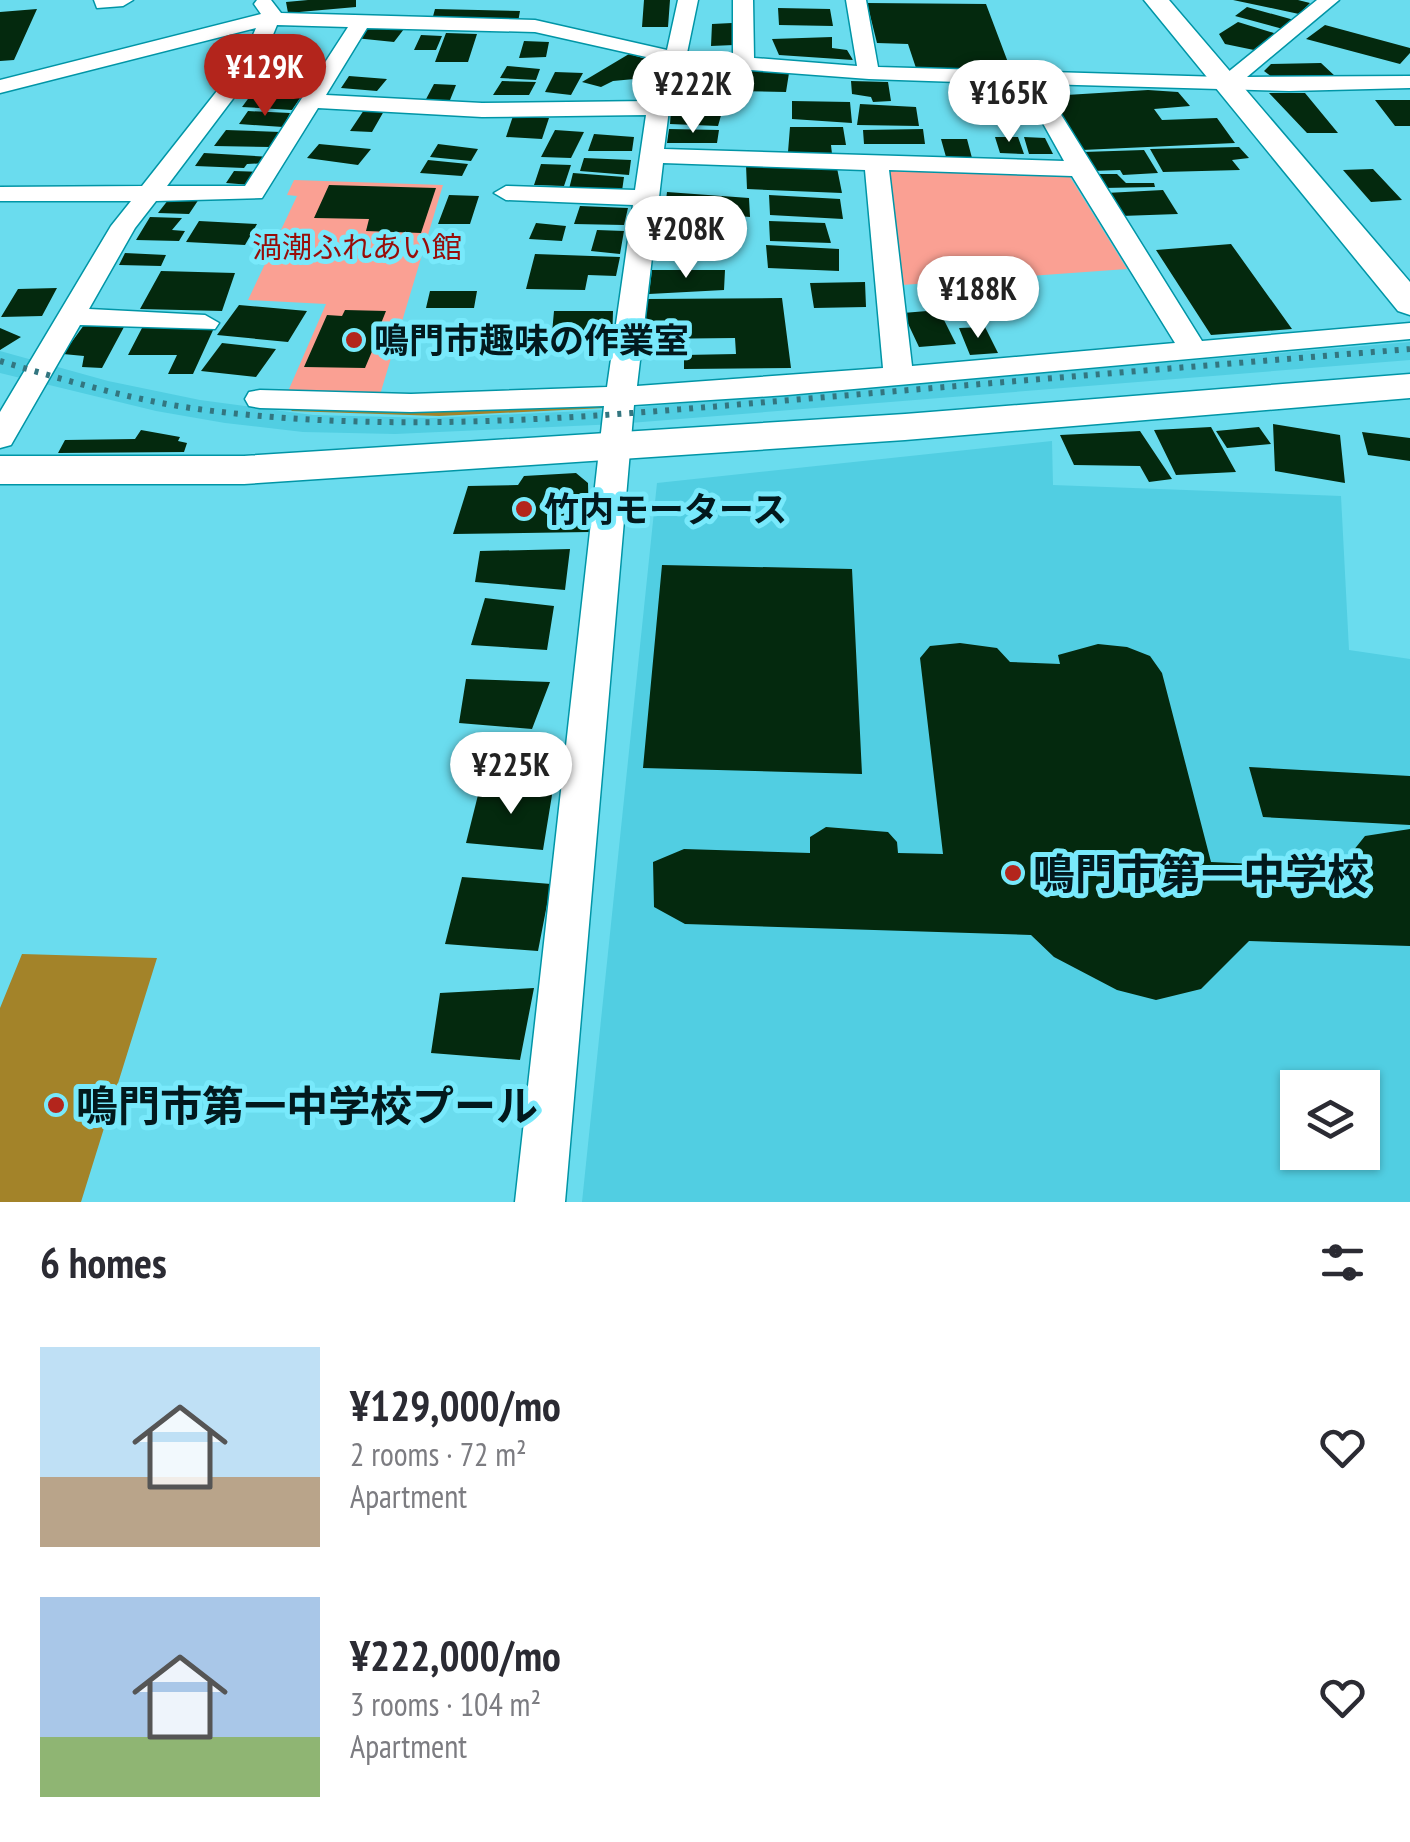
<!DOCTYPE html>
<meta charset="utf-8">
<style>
body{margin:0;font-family:"PT Sans Narrow","Noto Sans JP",sans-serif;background:#f2f2f3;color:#2b2b33;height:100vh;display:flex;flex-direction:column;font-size:38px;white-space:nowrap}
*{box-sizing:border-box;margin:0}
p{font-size:32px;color:#7c7c81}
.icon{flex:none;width:55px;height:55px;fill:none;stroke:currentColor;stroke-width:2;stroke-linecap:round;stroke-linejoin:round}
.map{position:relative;height:1202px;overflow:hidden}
.sheet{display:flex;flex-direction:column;background:#fff;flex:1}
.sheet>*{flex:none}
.tools{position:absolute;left:1280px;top:1070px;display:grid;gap:20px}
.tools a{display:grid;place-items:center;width:100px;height:100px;border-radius:0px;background:#fff;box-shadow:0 2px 8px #0004;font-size:50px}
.price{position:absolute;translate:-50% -85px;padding:0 22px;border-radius:35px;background:#fff;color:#222;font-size:32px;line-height:65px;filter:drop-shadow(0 2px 5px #0008)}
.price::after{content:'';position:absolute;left:50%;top:60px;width:30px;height:22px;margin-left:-15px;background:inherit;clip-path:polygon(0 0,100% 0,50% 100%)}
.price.active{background:#b3251c;color:#fff}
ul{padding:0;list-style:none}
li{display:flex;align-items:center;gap:30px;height:250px;padding:0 40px}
li span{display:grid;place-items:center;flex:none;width:280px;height:200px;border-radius:0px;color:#555}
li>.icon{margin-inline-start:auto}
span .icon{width:120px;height:120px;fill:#fffc;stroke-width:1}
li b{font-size:42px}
h2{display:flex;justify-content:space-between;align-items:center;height:120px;padding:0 40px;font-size:42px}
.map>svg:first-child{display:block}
.built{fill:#51cee2;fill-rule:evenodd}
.green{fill:#faa093}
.water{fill:#a38329}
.building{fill:#04290e}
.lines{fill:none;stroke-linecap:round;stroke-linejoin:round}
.minor-casing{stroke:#0095a6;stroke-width:3}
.tertiary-casing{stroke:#0095a6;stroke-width:3}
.minor{fill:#fff;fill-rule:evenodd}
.tertiary{fill:#fff;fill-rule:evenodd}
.rail{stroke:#337680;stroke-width:6;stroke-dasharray:4 8;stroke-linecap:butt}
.poi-dot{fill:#b3251c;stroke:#78e9fb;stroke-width:4}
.labels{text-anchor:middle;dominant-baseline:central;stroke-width:10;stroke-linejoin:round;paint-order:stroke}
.far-park-label{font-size:30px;fill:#980d09;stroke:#78e9fb}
.poi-label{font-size:35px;font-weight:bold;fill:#02191d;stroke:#78e9fb;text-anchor:start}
.near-poi-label{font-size:42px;font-weight:bold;fill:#02191d;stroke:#78e9fb;text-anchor:start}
</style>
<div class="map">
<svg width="1410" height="1202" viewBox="0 0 1410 1202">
<rect width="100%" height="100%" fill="#6adcee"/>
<!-- built -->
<path class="built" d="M1410,342V360L617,424L395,434L303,432L225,423L156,411L0,373V351L108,381L200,400L313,415L432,418L603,410Z
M1052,441L1053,485L1341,496L1349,650L1410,659V1202H582L657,483ZM1298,1088H1362V1152H1298Z"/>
<!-- green -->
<path class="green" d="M889,170L1067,172L1127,269L902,285Z
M294,180L443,185L379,398L286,396L326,304L248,300L297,196L287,195Z"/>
<!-- water -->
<path class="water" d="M605,402L604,408L439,416L291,411L297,405Z
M22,954L157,958L81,1202H0V1008Z"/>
<!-- building -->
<path class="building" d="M308,0H356V7L288,13L286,2Z
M644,0H670L668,27H642Z
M1233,0H1298L1310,3L1299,14Z
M867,3L986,4L1012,73L916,68L908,44L877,43Z
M1247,7L1294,20L1283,29L1235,16Z
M778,8L830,9L833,26L779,25Z
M37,9L14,60L0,61V12Z
M435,9L520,11L518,22L432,20Z
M1238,22L1277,34L1254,50L1225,44L1219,34Z
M732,23L734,45L711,46L712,24Z
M1325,25L1410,48V53L1400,64L1306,39Z
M366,26L404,29L394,42L355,38Z
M446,33L477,34L468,62H435Z
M421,35L442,36L436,50H414Z
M832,37V48L847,50L853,60L779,55L772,39Z
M524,41L549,42L546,57L519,58Z
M629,54L660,63L645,78L613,81L601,87L582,82Z
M1321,63L1336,77H1272L1264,71L1271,64Z
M507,66L540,69L536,80L500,78Z
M274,67L316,69L305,85L263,83Z
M693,67L733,69L728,95L684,93Z
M737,70L789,73L786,92L733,91Z
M555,72L583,73L571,95L545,92Z
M349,76L387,79L377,91L341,88Z
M502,81L536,82L529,95H493Z
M851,81L888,82L891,101L873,102L871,97L852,94Z
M434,84L456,85L448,105L424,103Z
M964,87L1010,88L1028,107L970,104Z
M256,88L306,89L292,110L242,107Z
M1148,90L1178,92L1190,106L1154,109L1162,120L1217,118L1235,143L1082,150L1050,96Z
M1269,93H1305L1338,133H1307Z
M1375,100H1410V126H1395Z
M792,101L850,102L852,123L792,119Z
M860,104L916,107L919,126L857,125Z
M364,110L384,111L372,132L350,131Z
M671,110L722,112L718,126L670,124Z
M248,111L290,113L283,127L239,124Z
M513,116L549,118L542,139L506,137Z
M790,127H843L846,145H831L832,154L788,152Z
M669,129L719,130L717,143H667Z
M923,129L925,144H864L863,130Z
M226,130L280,132L271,147L214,146Z
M555,130L584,132L571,158L541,157Z
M594,134L634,137L632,151H588Z
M995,137H1018L1024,154L1000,153Z
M1024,137L1045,138L1053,154H1029Z
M941,139H967L972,158L946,157Z
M319,144L371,149L358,165L307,158Z
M438,144L478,149L471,161L430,157Z
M1239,147L1249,158L1232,160L1240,170L1163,172L1150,149Z
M1144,150L1158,173L1123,175L1120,170L1092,171L1083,152Z
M204,153L271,157L266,163L247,164L244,168L195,166Z
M584,158L631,160L629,175L580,171Z
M428,160L468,164L462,176L420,173Z
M541,164L571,165L564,186L534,185Z
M746,165L837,168L842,193L747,189Z
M1373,169L1402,200L1371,202L1343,170Z
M234,171L260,172L251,185L226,183Z
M573,173L624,177L622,191L569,189Z
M1096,174H1117L1126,183H1154L1155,187L1103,188Z
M329,185L436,188L421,233L366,231L369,219L314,218Z
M1163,190L1178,214L1121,216L1106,193Z
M667,192L749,198L750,217L676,211L679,202L666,200Z
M172,195L201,196L189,214L158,213Z
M449,195L479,196L470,224H438Z
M769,195L840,199L843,219L770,215Z
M580,206L628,208L624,225L574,224Z
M150,217L182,218L172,230L185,231L179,241L136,240Z
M199,221L257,224L245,245L186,242Z
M769,221L825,223L831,243L770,241Z
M536,223L566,226L562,241L529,239Z
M597,230L624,231L620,254L591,251Z
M1231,244L1292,329L1211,335L1156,250Z
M766,245L839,249V271L768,268Z
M125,253L166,255L161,266L119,265Z
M535,254L620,257L616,276L588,275L585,290L526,289Z
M652,270H725L724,290L649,294Z
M161,271L235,273L222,311L140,309Z
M1001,279L1012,303L942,306L932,285Z
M865,282L866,307L814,308L810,283Z
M57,288L42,316L1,317L18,289Z
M430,291H477L474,308H426Z
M782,298L791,368L684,369V355L736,354L735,338L645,339L646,299Z
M239,305L307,311L288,342L217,335Z
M345,310L386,311L378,331L395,332L388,349H373L365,368L304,367L327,315L342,316Z
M939,310L956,344L919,347L903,313Z
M554,311H613L612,344H551Z
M84,325L124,327L102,368L82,367L84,356L63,354Z
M985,327L998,353L970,355L959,328Z
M0,328L21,337L0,350Z
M142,328H214L193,374H168L177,355H128Z
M222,343L276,349L256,377L201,371Z
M1273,424L1340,435L1345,483L1275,471Z
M1211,427L1236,472L1176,475L1154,430Z
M1259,427L1271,444L1227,448L1216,431Z
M141,430L180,437L178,441L187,443L184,452L58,453L65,440L135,439Z
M1140,431L1172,479L1149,482L1140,466L1074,465L1060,435Z
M1362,432L1410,438V461L1368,455Z
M576,473L588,483L589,532L453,534L468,486L518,485L524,476Z
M570,549L565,590L475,582L480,551Z
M662,565L852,569L862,774L643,768Z
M485,598L554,606L547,650L471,645Z
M960,643L997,648L1010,662L1060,664L1058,655L1098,644L1127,647L1150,656L1162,673L1211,862L1347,868L1345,861L1365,836L1410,829V946L1249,941L1201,989L1156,1000L1117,990L1054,957L1031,935L685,924L654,907L653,862L684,849L810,853V837L826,827L888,832L897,842L898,853L943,854L920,658L930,646Z
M466,679L550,682L532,729L459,723Z
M1249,767L1410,776V825L1263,817Z
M481,783L553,789L543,850L466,843Z
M462,877L551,884L538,951L445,944Z
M534,988L520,1060L431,1053L440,993Z"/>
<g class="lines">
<!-- minor casing -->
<g class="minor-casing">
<path id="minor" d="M94,0H133L123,6L97,8Z
M257,0H271L281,13L535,20L667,50L678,0H698L687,53L733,56V0H753L754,58L857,66L846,0H866L878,67L1222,77L1317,0H1339L1247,77L1410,76V88L1289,91L1042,84L1202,341L1410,323V339L787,395L634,405L565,1202H515L604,406L411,412L260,408L249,406L245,399L249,392L260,390L411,394L607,387L633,205L506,200L494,193L506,186L635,190L646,115L482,117L318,108L262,198L156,201L135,228L89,309L205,315L219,323L215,329L80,325L11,445L0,448V412L111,226L131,201H0V187L142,186L243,58L256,28L0,93V80L261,14L254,4ZM277,25L348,27L245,186H167L263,59ZM367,28L535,32L664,61L650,86L648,101L482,103L326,95ZM683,65L869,79L1021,84L1064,161L664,149L672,86ZM663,163L865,170L883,368L637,386ZM889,170L1072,176L1175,343L912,366Z"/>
</g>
<!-- tertiary casing -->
<g class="tertiary-casing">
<path id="tertiary" d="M1144,0H1169L1410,282V315L1398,311Z
M1410,374V398L905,440L244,484H0V456H244L905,414Z"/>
</g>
<!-- minor -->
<use href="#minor" class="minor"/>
<!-- tertiary -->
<use href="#tertiary" class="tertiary"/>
<!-- rail -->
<path class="rail" d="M0,361C68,381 135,401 205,410C409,436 612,415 815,398C1014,381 1212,365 1410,349"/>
</g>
<!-- markers -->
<g class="poi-dot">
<circle cx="354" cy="340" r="10"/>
<circle cx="524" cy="509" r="10"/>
<circle cx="1013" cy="873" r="10"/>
<circle cx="56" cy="1105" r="10"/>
</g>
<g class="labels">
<!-- far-park labels -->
<g class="far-park-label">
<text x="357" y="246">渦潮ふれあい館</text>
</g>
<!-- poi labels -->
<g class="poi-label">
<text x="374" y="340">鳴門市趣味の作業室</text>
<text x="544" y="509">竹内モータース</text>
</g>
<!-- near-poi labels -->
<g class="near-poi-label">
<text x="1033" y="873">鳴門市第一中学校</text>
<text x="76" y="1105">鳴門市第一中学校プール</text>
</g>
</g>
</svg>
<div class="tools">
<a><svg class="icon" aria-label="layers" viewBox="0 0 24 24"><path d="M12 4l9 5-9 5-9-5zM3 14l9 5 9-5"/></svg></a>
</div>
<b class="price active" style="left:265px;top:119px">¥129K</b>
<b class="price" style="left:693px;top:136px">¥222K</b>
<b class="price" style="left:1009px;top:145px">¥165K</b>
<b class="price" style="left:686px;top:281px">¥208K</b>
<b class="price" style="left:978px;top:341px">¥188K</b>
<b class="price" style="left:511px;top:817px">¥225K</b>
</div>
<section class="sheet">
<h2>6 homes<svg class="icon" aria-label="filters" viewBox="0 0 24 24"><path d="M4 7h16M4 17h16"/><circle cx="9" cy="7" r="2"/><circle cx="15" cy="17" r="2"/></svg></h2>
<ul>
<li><span style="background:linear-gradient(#bfe0f5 65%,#b9a48a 0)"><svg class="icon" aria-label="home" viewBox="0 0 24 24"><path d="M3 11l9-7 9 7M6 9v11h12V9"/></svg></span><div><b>¥129,000/mo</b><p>2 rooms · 72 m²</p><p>Apartment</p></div><svg class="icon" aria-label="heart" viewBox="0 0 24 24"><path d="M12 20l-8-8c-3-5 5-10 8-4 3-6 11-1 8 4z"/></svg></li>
<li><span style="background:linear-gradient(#a9c7e8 70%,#8fb573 0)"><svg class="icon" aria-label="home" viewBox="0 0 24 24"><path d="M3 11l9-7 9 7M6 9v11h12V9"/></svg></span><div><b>¥222,000/mo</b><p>3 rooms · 104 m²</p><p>Apartment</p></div><svg class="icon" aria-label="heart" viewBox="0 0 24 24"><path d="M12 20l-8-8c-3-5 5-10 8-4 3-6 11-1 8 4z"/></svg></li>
</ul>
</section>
